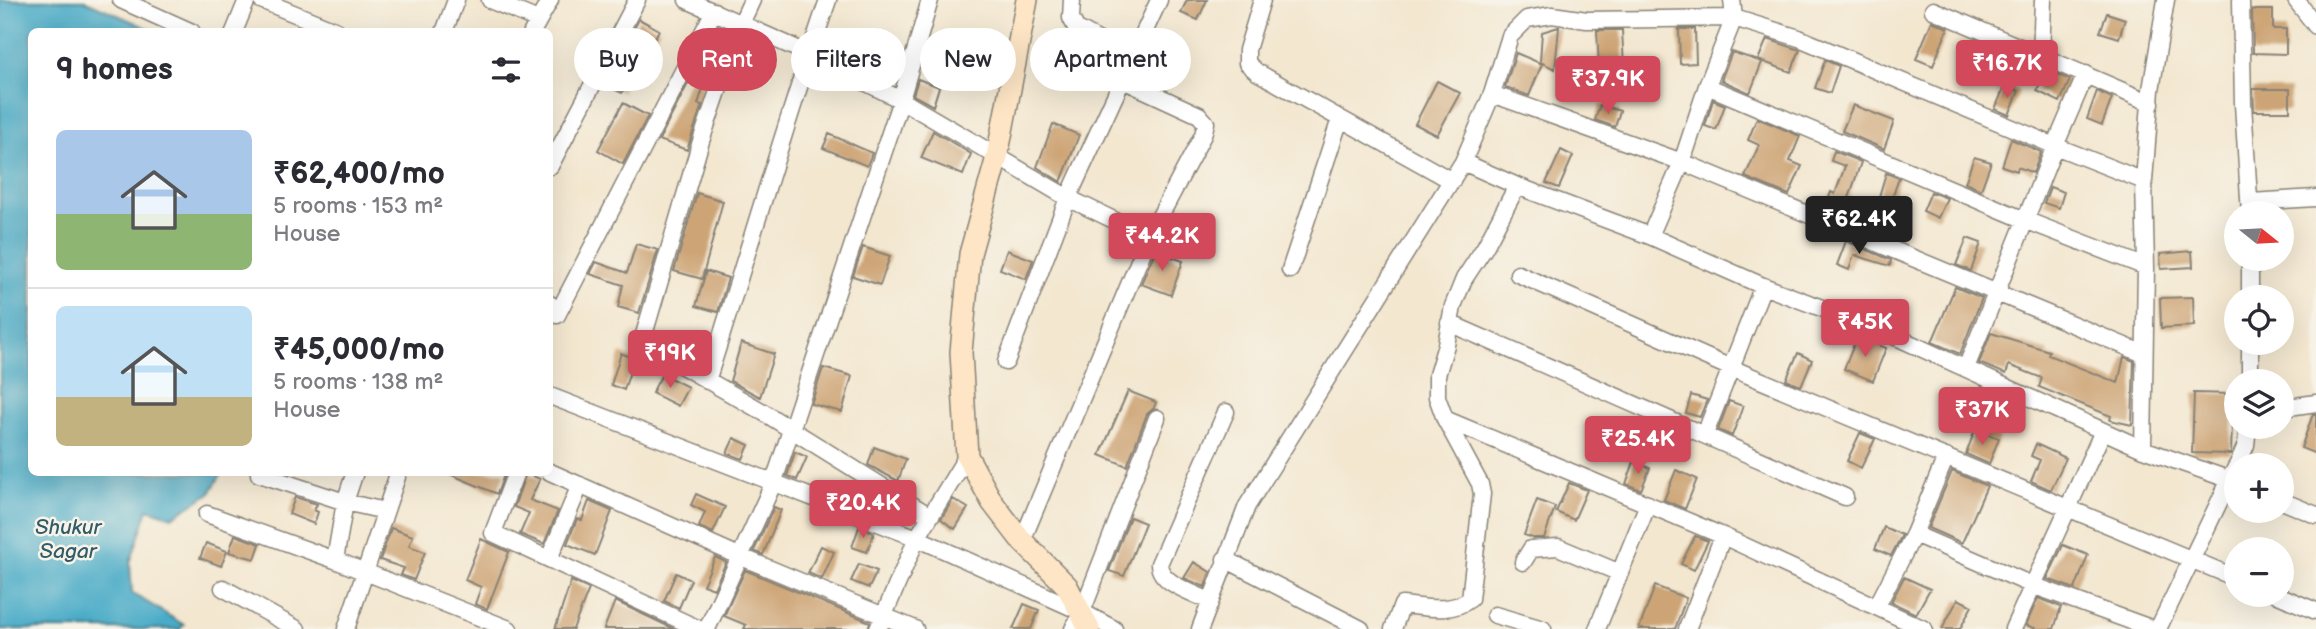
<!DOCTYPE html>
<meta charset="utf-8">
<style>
body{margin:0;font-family:"Balsamiq Sans",sans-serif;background:#f7f7f7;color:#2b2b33;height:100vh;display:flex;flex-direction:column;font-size:26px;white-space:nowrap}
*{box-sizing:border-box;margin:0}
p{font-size:23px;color:#7c7c81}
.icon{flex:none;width:38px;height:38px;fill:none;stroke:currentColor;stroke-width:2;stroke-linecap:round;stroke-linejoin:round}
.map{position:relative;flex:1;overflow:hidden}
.panel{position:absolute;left:28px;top:28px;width:525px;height:448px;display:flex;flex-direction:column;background:#fff;border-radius:10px;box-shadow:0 7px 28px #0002}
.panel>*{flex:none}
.hud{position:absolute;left:574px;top:28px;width:665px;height:63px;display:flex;gap:14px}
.needle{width:46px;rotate:108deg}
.tools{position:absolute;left:2224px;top:201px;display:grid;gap:14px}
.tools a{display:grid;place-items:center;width:70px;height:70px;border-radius:50%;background:#fff;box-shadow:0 7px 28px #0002;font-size:35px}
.price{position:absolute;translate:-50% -60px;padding:0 16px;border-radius:7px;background:#d1495b;color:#fff;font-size:23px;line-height:46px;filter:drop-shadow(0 2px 4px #0008)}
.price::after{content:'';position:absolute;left:50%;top:42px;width:21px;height:16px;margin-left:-10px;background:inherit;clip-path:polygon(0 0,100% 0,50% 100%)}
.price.on{background:#222;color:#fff}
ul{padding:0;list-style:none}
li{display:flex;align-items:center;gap:21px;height:175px;padding:0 28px}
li+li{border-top:2px solid #e1e1e2}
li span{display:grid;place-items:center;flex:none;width:196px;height:140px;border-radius:10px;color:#555}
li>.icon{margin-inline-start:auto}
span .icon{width:84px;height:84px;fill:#fffc;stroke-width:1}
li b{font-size:30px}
h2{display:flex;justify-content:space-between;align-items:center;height:84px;padding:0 28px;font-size:30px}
.chip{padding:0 24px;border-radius:32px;background:#fff;box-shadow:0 7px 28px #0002;font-size:24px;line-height:63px}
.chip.on{background:#d1495b;color:#fff}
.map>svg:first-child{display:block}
.water{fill:#48abc7;stroke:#326472;stroke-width:2}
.building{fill:#cda476}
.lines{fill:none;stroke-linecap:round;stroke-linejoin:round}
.street-casing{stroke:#888276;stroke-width:19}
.secondary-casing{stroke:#888276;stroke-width:24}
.street{stroke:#fff;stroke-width:16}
.secondary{stroke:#fde5c5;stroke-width:21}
.labels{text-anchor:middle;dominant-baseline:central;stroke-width:5;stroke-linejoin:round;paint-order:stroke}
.water-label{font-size:21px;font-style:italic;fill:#305c69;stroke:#f7f3e8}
</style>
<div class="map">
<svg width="2316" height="629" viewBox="0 0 2316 629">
<rect width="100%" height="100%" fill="#f7f3e8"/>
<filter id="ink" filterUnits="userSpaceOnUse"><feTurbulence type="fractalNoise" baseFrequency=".0143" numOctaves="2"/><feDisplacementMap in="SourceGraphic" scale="14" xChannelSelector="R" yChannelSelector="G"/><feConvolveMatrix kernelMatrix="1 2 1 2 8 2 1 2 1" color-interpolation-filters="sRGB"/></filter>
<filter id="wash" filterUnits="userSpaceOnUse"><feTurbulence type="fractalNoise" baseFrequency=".00686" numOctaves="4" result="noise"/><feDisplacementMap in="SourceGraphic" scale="28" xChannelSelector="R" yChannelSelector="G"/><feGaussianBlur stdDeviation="1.57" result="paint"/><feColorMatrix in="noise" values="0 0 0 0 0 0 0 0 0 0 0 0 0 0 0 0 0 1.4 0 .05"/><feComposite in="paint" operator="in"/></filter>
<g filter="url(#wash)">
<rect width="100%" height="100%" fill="#f3e7d0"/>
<!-- water -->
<path class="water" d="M0,0H84L154,31L32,32V472L222,473L210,493L172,517L148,509L130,563L132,593L184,625L180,629H0Z"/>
<g id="blocks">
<!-- building -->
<path class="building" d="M1187,0H1207L1198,20L1181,13Z
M2252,10H2273V29H2286V54L2253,53Z
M2107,13L2125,19L2119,38L2100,32Z
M639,19L659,30L644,60L639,58L622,93L605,85Z
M1932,21L1948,28L1933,66L1916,59Z
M717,27L722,29L711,71L709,70L698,104L702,105L687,150L659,140Z
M1559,27L1555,69L1540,62L1542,32Z
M1679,29H1695L1696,63L1680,64Z
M1597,30H1622L1624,65L1599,67Z
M1767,39L1800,50L1791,72L1758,60Z
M1989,45L2004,52L1992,79L1977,72Z
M1732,52L1762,62L1750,93L1721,80Z
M1516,53L1542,64L1529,96L1505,87Z
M1825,60L1839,66L1830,93L1815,88Z
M2046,70L2070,80L2060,102L2037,91Z
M918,79L939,87L933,106L913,95Z
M1437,81L1460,93L1437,135L1415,124Z
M2005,85L2019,91L2009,115L1995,109Z
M2253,89H2290V111H2254Z
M2097,91L2112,98L2102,125L2087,119Z
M1713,100L1725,105L1716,130L1705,126Z
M623,103L648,116L623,164L598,150Z
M1600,105L1620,111L1615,127L1595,120Z
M1853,105L1894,121L1884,149L1842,131Z
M1757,118L1800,136L1790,161L1802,166L1789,195L1745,177L1759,145L1748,140Z
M1053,124L1079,135L1061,182L1037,167Z
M933,131L971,154L963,175L921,158Z
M829,134L872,153L867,166L823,148Z
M2011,139L2041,152L2033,173L2018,167L2017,171L2002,166Z
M1561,150L1573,156L1559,188L1546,183Z
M1834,151L1861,162L1849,198L1876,206L1869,228L1825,210L1831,192L1835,194L1845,166L1831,161Z
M1974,157L1991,162L1981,190L1965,183Z
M1886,173L1899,178L1890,204L1878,200Z
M2050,187L2064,192L2059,208L2044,203Z
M1931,192L1947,198L1938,218L1923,211Z
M697,193L723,201L702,279L674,271Z
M1967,238L1981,243L1971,271L1956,265Z
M1846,241L1891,260L1890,266L1854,255L1849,270L1837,265Z
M636,244L658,250L639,313L618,307L623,285L590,274L596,262L627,273Z
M863,247L890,256L880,285L853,276Z
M1007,250L1033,260L1026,279L1000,269Z
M1155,251L1183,261L1171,295L1141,284Z
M2192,251L2193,267L2161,269L2160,254Z
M706,271L728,278L718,312L696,306Z
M1955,287L1982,298L1960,354L1932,342Z
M2193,297L2194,326L2161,328L2160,298Z
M1991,333L2049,351L2048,355L2118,383L2124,357L2134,361L2132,425L2110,420L2111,416L2039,387L2042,378L2009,365L2006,374L1979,363Z
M1857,337L1886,348L1873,381L1844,369Z
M741,343L774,354L760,397L730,381Z
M621,353L634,359L624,390L611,385Z
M1798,353L1812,360L1801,386L1786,380Z
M823,368L852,376L842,412L811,404Z
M662,374L688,387L678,406L652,393Z
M1128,391L1156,402L1154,408L1147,414L1127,466L1100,455Z
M2194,393L2233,394L2231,454L2192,453Z
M1691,395L1707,400L1700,417L1686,413Z
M1729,401L1743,406L1732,436L1718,430Z
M2313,414H2316V454L2301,448Z
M1975,430L1999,438L1989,464L1966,454Z
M1860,433L1875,439L1861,468L1847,461Z
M734,438L749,445L743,459L727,453Z
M2036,444L2066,458L2051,490L2031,481L2040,460L2031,456Z
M874,447L906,459L898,481L868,465Z
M795,452L807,457L797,480L787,476Z
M1634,462L1650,468L1641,490L1626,484Z
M1676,470L1697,479L1685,509L1664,500Z
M1952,471L1987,486L1962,543L1928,528Z
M445,472H505L497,494Z
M526,473L540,479L530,500L558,511L544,544L520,534L529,513L514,507Z
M1569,483L1587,490L1574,520L1556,512Z
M696,494L725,507L713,533L699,527L705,512L691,505Z
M295,497L317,504L314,510L318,512L314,524L289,514Z
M953,499L968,508L955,529L941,519Z
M1537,500L1555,507L1544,538H1533L1524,535Z
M589,501L612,511L595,555L567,544L577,519L582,520Z
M774,507L781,510L763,555L754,551Z
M1130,517L1145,523L1124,576L1109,571Z
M859,527L874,533L867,552L852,547Z
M1884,527L1902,535L1891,556L1875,549Z
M391,528L413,536L409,546L425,552L414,580L401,575L404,568L380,560Z
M235,535L260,544L255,559L229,552Z
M1695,536L1708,541L1694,570L1681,564Z
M481,539L509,552L487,609L475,604L481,587L465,580Z
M206,543L227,551L221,566L200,558Z
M2063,545L2088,555L2075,589L2047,579Z
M821,546L834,552L822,579L808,573Z
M715,557L726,562L714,589L703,585Z
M1194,562L1210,572L1205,587L1184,578Z
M859,564L877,571L869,588L851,581Z
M745,570L870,622L868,629H744L746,625L724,616Z
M676,573L691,580L679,608L664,601Z
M1904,577L1930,589L1916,614L1891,602Z
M571,581L589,589L573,629H555Z
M1655,586L1686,598L1675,629H1639Z
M2038,598L2061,607L2054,629H2037L2026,625Z
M1958,599L1972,606L1960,629H1942Z
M615,601L674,629H604Z
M1024,604L1039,610L1031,629H1013Z"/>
</g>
</g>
<g filter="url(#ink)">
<use href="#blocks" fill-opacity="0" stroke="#888276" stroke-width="2"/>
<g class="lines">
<!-- street casing -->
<g class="street-casing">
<path id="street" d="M121,0L192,32
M261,0L337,31
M490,0L538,20
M687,0L809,54L901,100L1068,198L1149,237L1022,541
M752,0L741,24L701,141L643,338L644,344L763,412L930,516
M1072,0L1071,18L1076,28L1132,59
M1262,0L1247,50V63L1257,72L1452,181
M2241,0L2243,104L2250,214
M2296,0L2316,26
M1933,10L2151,103
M234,32L247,0
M444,32L456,0
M532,32L550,0
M2041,58L2043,0
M1123,80L1199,115L1206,123L1203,135L1149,237
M1707,86L2025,220L2146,267
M1492,94L1682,162L2144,354
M1463,162L1517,186L1650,236L1763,286L1883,331L2143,449L2236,482
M550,166L637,0
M2250,202L2316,198
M1650,236L1682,162L1707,86L1734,18L1732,0
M2250,259V298
M1290,270L1340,119
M1518,274L1731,368L2236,578
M550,304L557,315L714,11
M1449,323L1845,497
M2250,343V382
M1006,362L1068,198L1159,0
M1966,368L2055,146L2086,74
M707,381C748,254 784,126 828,0
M550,396L917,538L1082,612L1114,629
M2282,408L2316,403
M1445,419L1723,536L1924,629
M1705,434L1763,286
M2143,449L2146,267L2144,181L2151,90L2166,0
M2237,466L2246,445L2248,427
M516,472L493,533L699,629
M550,472L739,556L915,629
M259,474L345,502L385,511
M2282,501L2316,515
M207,514L335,560L509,629
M1914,534L1946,457
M549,559L580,485
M1225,559L1361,629
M335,560L345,502L355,472
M1523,562L1531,549L1558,547L1620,573
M223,588L297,629
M2278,595L2316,611
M1210,601C1194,593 1160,584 1159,564L1226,412
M1877,606L1914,534L2032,585L2153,629
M1495,615L1543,629
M346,629L397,477
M707,629L773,484L901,100L930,0
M878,629L917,538L967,456
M1073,629L1082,612L1157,418
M1200,629L1247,506L1463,162L1492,94L1510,36L1527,19L1552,15L1587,20L1734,18L1799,38L2055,146L2144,181
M1393,629L1402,605C1425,607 1450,614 1470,599L1482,494L1480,484L1445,419L1437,397V375L1446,345L1453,306L1464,279L1485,247L1517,186
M1597,629L1648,504
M1687,629L1723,536
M2013,629L2103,431
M2158,629L2236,467"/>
</g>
<!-- secondary casing -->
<g class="secondary-casing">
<path id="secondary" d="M1027,0L997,157L970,254L961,352L967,456L992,502L1022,541L1067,586L1089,629"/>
</g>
<!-- street -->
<use href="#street" class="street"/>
<!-- secondary -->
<use href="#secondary" class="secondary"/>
</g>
</g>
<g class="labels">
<!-- water labels -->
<g class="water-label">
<text x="68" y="527">Shukur<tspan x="68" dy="24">Sagar</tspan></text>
</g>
</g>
</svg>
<div class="tools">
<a><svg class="needle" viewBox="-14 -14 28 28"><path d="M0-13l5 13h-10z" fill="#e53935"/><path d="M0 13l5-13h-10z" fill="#7c7c81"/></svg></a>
<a><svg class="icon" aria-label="locate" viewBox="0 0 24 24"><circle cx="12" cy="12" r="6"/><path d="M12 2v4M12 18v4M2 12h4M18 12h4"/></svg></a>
<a><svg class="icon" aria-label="layers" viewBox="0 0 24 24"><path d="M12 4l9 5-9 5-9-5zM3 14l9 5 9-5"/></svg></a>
<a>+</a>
<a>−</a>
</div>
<b class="price" style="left:2007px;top:100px">₹16.7K</b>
<b class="price" style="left:1608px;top:116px">₹37.9K</b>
<b class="price on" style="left:1859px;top:256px">₹62.4K</b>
<b class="price" style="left:1162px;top:273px">₹44.2K</b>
<b class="price" style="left:1865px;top:359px">₹45K</b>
<b class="price" style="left:670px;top:390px">₹19K</b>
<b class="price" style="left:1982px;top:447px">₹37K</b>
<b class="price" style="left:1638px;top:476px">₹25.4K</b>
<b class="price" style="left:863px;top:540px">₹20.4K</b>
<div class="hud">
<a class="chip">Buy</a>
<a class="chip on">Rent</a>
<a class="chip">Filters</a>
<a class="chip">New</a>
<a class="chip">Apartment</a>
</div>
<section class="panel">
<h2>9 homes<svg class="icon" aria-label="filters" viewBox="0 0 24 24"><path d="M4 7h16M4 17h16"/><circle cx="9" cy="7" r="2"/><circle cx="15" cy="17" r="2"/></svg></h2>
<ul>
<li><span style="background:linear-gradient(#a9c7e8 60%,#8fb573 0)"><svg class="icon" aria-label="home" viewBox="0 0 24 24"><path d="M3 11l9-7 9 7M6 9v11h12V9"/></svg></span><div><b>₹62,400/mo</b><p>5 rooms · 153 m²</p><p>House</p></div></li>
<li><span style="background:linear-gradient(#bfe0f5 65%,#c2b280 0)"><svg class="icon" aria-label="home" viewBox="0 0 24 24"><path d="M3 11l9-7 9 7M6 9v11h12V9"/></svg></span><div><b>₹45,000/mo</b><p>5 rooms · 138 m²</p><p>House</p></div></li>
</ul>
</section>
</div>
